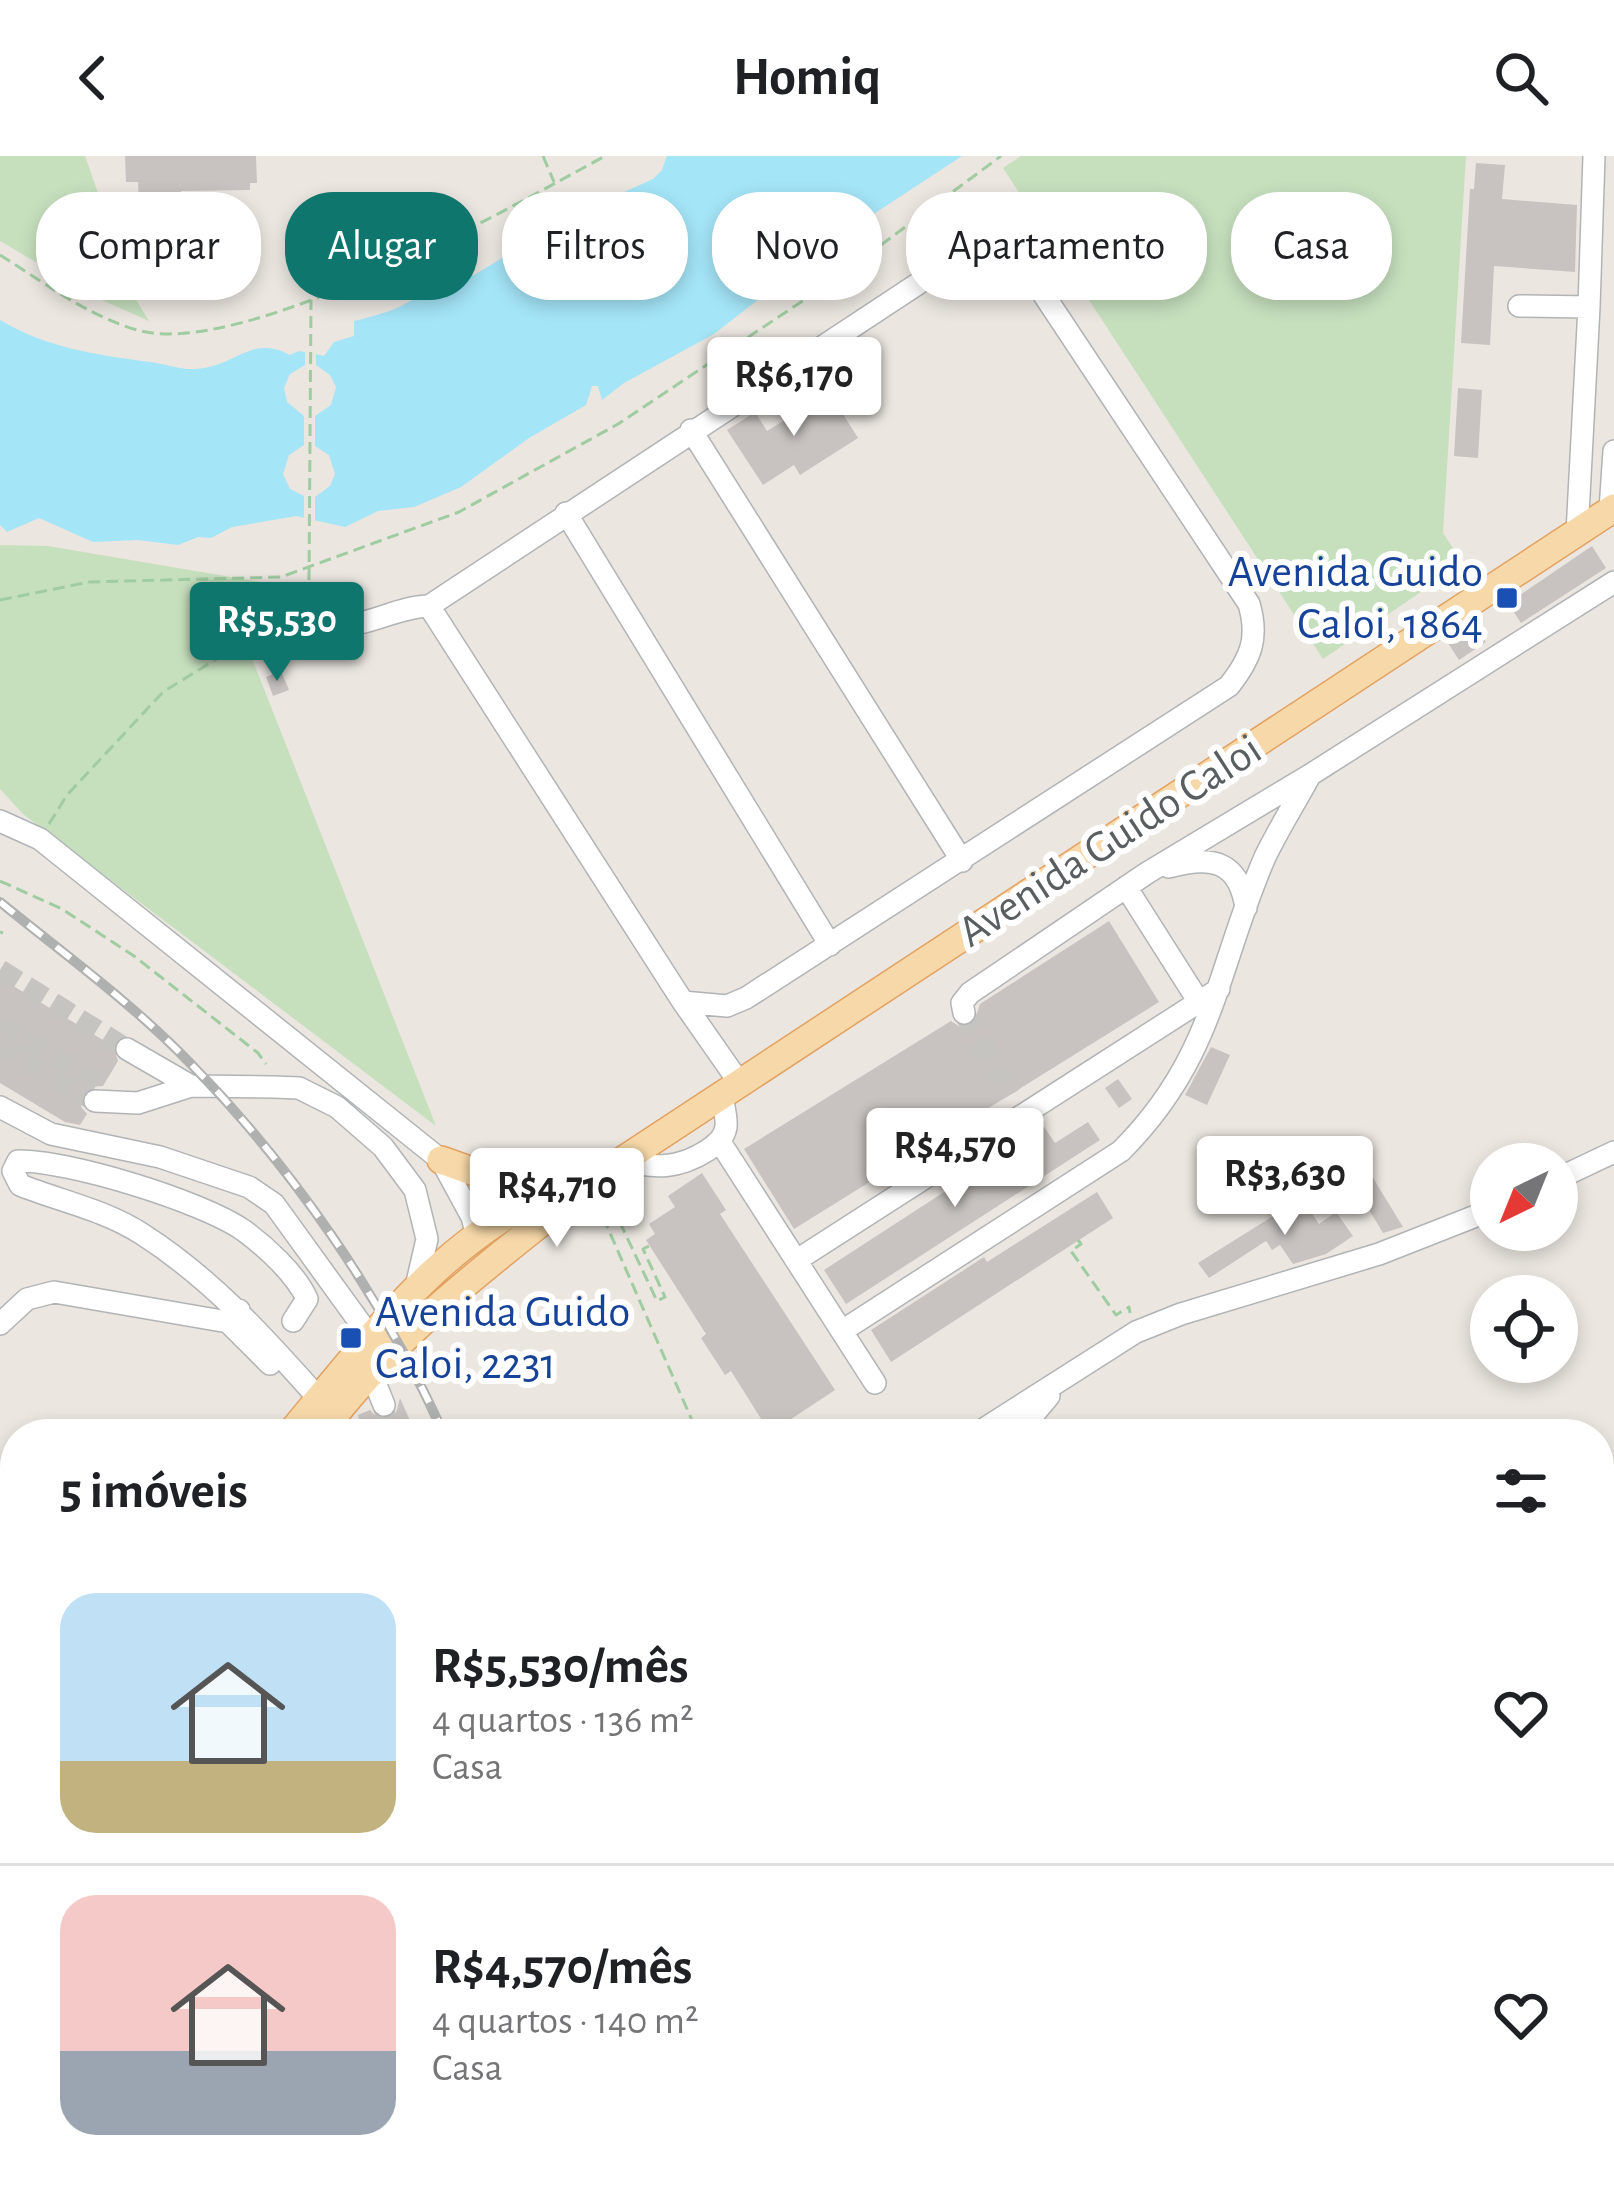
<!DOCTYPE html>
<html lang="pt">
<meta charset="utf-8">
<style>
body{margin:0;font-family:"Alegreya Sans",sans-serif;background:#f2f2f2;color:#202124;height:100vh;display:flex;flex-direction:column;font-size:45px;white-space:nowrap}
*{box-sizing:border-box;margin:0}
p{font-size:39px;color:#757577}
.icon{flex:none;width:66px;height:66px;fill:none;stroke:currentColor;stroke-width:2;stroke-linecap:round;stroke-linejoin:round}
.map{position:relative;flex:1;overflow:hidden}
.details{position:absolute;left:0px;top:1263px;width:1614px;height:771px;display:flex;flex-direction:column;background:#fff;border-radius:48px 48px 0 0;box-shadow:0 6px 18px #0003}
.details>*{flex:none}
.banner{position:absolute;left:36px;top:36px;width:1542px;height:108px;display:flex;gap:24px}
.needle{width:78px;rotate:223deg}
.buttons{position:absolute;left:1470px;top:987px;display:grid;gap:24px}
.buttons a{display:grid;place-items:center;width:108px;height:108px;border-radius:50%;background:#fff;box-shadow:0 6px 18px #0003;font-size:60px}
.price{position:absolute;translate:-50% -102px;padding:0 27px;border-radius:12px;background:#fff;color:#222;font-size:39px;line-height:78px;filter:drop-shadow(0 3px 6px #0008)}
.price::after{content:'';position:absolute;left:50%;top:72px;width:36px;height:27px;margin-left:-18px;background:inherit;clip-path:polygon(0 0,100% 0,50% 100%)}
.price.current{background:#0f766e;color:#fff}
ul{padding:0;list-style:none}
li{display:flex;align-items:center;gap:36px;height:300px;padding:0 60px}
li+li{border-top:3px solid #e0e0e0}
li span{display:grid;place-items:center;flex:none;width:336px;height:240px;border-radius:36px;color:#555}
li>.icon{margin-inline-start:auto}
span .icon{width:144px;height:144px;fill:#fffc;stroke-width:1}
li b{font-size:51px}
h2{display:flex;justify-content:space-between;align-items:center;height:144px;padding:0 60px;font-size:51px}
.tag{padding:0 42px;border-radius:48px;background:#fff;box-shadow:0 6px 18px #0003;font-size:42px;line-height:108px}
.tag.current{background:#0f766e;color:#fff}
header{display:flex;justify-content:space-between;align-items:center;height:156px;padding:0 60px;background:#fff;font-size:54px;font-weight:700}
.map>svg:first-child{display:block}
.commercial{fill:#fae9d6}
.green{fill:#c6e0be}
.water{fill:#a4e5f7}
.pier{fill:#ebe6e0}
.building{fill:#c8c3c0}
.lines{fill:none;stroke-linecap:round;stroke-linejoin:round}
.minor-tunnel{stroke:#c6c4c0;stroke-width:21;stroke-dasharray:21 10;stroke-linecap:butt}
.minor-casing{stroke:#b1b4b7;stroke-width:24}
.major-casing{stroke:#e3a160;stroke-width:30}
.highway-casing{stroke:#d76e14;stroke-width:33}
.path{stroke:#a0cca1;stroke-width:3;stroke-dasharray:12 6;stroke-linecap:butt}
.minor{stroke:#fff;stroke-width:21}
.major{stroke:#f7d9a9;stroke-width:27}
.highway{stroke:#f3c38f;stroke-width:30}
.rail-casing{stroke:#afb0b0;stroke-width:10}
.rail{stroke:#fff;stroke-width:6;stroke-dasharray:18;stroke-linecap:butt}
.transit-dot{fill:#1a4fb4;stroke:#fff;stroke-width:4.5}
.labels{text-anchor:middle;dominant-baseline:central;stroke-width:12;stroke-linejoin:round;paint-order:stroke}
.transit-label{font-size:45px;fill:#164399;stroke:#fff;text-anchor:end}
.street-label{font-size:45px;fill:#595e60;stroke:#fff}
</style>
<header><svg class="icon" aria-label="back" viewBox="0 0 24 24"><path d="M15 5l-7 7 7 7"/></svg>Homiq<svg class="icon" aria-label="search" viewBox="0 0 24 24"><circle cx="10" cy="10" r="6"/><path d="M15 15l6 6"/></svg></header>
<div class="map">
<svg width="1614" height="2032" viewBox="0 0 1614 2032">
<rect width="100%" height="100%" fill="#ebe6e0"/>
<!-- commercial -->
<path class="commercial" d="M15,2003V2019H414L409,2032H4Z"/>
<!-- green -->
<path class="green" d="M0,0H85L135,142L149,165L95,141L0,85Z
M1021,0H1466L1443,377L1463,407L1323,503L1003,12Z
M0,389L48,390L261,426L233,454L436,970L23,658L0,633Z
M15,1486V1687L0,1685V1492Z"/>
<!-- water -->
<path class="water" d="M667,0H962L837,82L714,178L624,227L602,244L598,230H592L586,249L529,282L461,331L414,351L378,355L345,371L296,360L232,371L211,382L198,381L178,389L138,384L93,386L39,362L7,376L0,369V164C47,192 97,199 150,206C166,208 180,214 196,213C237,210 251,178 290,199L299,195L324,200L334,186L354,180V165C376,160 406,152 422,136L454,132L464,120L474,119L529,86L584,66L609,43L653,23L662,14Z"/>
<!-- pier -->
<path class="pier" d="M305,190L316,192V209L330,219L336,231L331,249L315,260V290L329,299L335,318L330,330L315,341V372L304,369V340L290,333L283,318L289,299L304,289V260L287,246L284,232L290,218L305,209Z"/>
<!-- building -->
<path class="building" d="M125,0H256L257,27H250V34L181,35L182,60L140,65L138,26H126Z
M1476,7L1505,9L1502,43L1577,49L1575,116L1494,110L1490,189L1461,187L1470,33H1474Z
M106,76L114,92L97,100L89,83Z
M1458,232L1482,234L1478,302L1454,300Z
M829,236L858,282L800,319L794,309L763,329L727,274L755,256L767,275Z
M1592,390L1606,412L1521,467L1508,447Z
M1475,469L1486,486L1459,504L1448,487Z
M281,515L289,534L273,540L266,521Z
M1109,765L1159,846L794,1073L744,993L951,865L960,871L973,869L980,848Z
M0,822L113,890L118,905L103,930L89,931L82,938L81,951L87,958L80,969L65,966L0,927Z
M1211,891L1230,899L1207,949L1185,939Z
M1118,923L1132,943L1119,952L1105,932Z
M1088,966L1100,984L846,1148L824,1114L1044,971L1055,987Z
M702,1017L726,1054L720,1058L835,1234L770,1277L731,1215L725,1219L701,1182L706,1178L646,1084L655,1078L649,1068L675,1051L668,1040Z
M1370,1017L1403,1071L1383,1077L1353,1027Z
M1097,1036L1113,1062L891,1206L871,1174L984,1101L987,1106Z
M1302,1042L1319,1068L1336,1056L1353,1080L1326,1098L1293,1108L1280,1089L1272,1094L1266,1085L1209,1122L1198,1107Z
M400,1242L416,1278H362L358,1259L370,1254L376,1261L388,1263L396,1257Z"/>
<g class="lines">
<!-- minor-tunnel -->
<path class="minor-tunnel" d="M0,814L127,893
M964,857L1010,939
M0,868L104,929
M0,890L95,945
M384,1249L387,1278"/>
<!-- minor casing -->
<g class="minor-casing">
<path id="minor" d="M1519,150L1589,151L1577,377
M1589,151L1594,0
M691,274L962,705
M1610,354L1614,295
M566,357L830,789
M307,441C343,495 381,451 429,450L683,846L741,929
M429,450L957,102C993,86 1006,94 1032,121L1249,448C1259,482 1251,502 1229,530L746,842L727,850L683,846
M0,665L40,683L441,1004L472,1061L477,1080
M1169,711C1212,699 1239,705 1246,752
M1126,731L1199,846
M964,857L962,847L970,837L1147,717L1310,619L1614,426
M127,893L191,930
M95,945L138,947L191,930L273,931L299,932L337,951L383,991L415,1034L427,1083L416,1131
M0,951L51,978L160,1001L249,1031L274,1048L371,1182
M720,986L875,1227
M622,1004C654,1013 679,1013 708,994C716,988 724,983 726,971C727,962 724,951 722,941
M1557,1023L1614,996
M797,1104L1219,833
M293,1165L307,1143C296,1118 265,1090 243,1074C201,1045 67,1004 18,1005L13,1015L20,1029C60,1045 105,1054 142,1078C211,1122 265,1182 319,1243
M228,1166L270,1208
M0,1168L27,1143L54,1136L228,1166L239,1154
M842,1175L1121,995C1215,901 1216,814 1265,701C1278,674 1295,647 1309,621
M372,1219L384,1249
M976,1278L1136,1176L1181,1158L1379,1098L1491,1054
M1017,1278L1049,1240
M1599,1485L1614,1476
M1108,2019L1120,2032
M1438,2019L1442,2032
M189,2020L234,2032
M1307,2024L1317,2019
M25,2032L29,2019
M361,2032L366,2019"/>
</g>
<!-- major casing -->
<g class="major-casing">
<path id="major" d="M441,1004L514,1030L555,1033
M290,1278C371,1181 453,1068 578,1025
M320,1278C397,1173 505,1096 605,1016L1614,352"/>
</g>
<!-- highway casing -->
<g class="highway-casing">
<path id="highway" d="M0,1478L15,1471
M0,1701L15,1702
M0,2016L15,1973"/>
</g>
<!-- path -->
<path class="path" d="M543,0L554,26
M0,99C43,126 88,160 137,174C242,204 508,53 605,0
M309,424L311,144
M0,444L89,426L281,421L459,356L618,268L831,126L1001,0
M49,668L67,639L163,536L291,457
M0,725L62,753L134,800L258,897L266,908
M0,776L3,777
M1078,1084L1081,1088L1071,1095L1116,1159L1129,1151L1130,1157
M649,1090L643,1093L665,1141L657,1145L615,1056L603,1061L698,1278"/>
<!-- minor -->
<use href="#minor" class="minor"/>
<!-- major -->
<use href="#major" class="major"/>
<!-- highway -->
<use href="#highway" class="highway"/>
<!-- rail casing -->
<g class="rail-casing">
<path id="rail" d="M0,746C64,798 132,847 190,907C295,1014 382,1142 444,1278
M445,2032L450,2019"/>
</g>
<!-- rail -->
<use href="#rail" class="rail"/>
</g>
<!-- markers -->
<g class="transit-dot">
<rect x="1495" y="430" width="24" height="24" rx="6"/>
<rect x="339" y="1170" width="24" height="24" rx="6"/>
</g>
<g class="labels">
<!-- transit labels -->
<g class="transit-label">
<text x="1483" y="416">Avenida Guido<tspan x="1483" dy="52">Caloi, 1864</tspan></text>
<text x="375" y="1156" text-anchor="start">Avenida Guido<tspan x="375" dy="52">Caloi, 2231</tspan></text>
</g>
<!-- street labels -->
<g class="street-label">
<text transform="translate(1110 685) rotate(-33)">Avenida Guido Caloi</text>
</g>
</g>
</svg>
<div class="buttons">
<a><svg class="needle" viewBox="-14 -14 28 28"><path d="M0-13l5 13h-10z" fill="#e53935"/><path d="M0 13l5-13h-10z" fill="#757577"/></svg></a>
<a><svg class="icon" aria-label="locate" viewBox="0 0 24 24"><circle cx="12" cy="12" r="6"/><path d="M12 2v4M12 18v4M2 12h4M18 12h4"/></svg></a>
</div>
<b class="price" style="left:794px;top:283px">R$6,170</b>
<b class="price current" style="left:277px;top:528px">R$5,530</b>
<b class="price" style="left:955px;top:1054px">R$4,570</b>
<b class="price" style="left:1285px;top:1082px">R$3,630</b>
<b class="price" style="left:557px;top:1094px">R$4,710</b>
<div class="banner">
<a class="tag">Comprar</a>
<a class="tag current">Alugar</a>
<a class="tag">Filtros</a>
<a class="tag">Novo</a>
<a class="tag">Apartamento</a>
<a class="tag">Casa</a>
</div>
<section class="details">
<h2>5 imóveis<svg class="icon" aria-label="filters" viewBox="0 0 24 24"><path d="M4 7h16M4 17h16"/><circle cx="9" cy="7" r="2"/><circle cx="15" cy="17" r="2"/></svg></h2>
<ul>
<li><span style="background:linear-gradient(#bfe0f5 70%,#c2b280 0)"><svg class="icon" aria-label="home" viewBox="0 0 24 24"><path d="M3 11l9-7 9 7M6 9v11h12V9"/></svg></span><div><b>R$5,530/mês</b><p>4 quartos · 136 m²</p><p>Casa</p></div><svg class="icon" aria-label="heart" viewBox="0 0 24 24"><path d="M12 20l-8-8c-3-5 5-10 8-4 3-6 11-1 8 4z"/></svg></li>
<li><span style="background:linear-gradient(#f6c9c9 65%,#9aa5b1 0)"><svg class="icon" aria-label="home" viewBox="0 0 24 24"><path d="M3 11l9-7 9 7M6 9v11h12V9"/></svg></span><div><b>R$4,570/mês</b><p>4 quartos · 140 m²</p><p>Casa</p></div><svg class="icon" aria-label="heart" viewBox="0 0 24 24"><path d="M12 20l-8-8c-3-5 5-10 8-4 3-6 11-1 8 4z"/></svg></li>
</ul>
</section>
</div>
